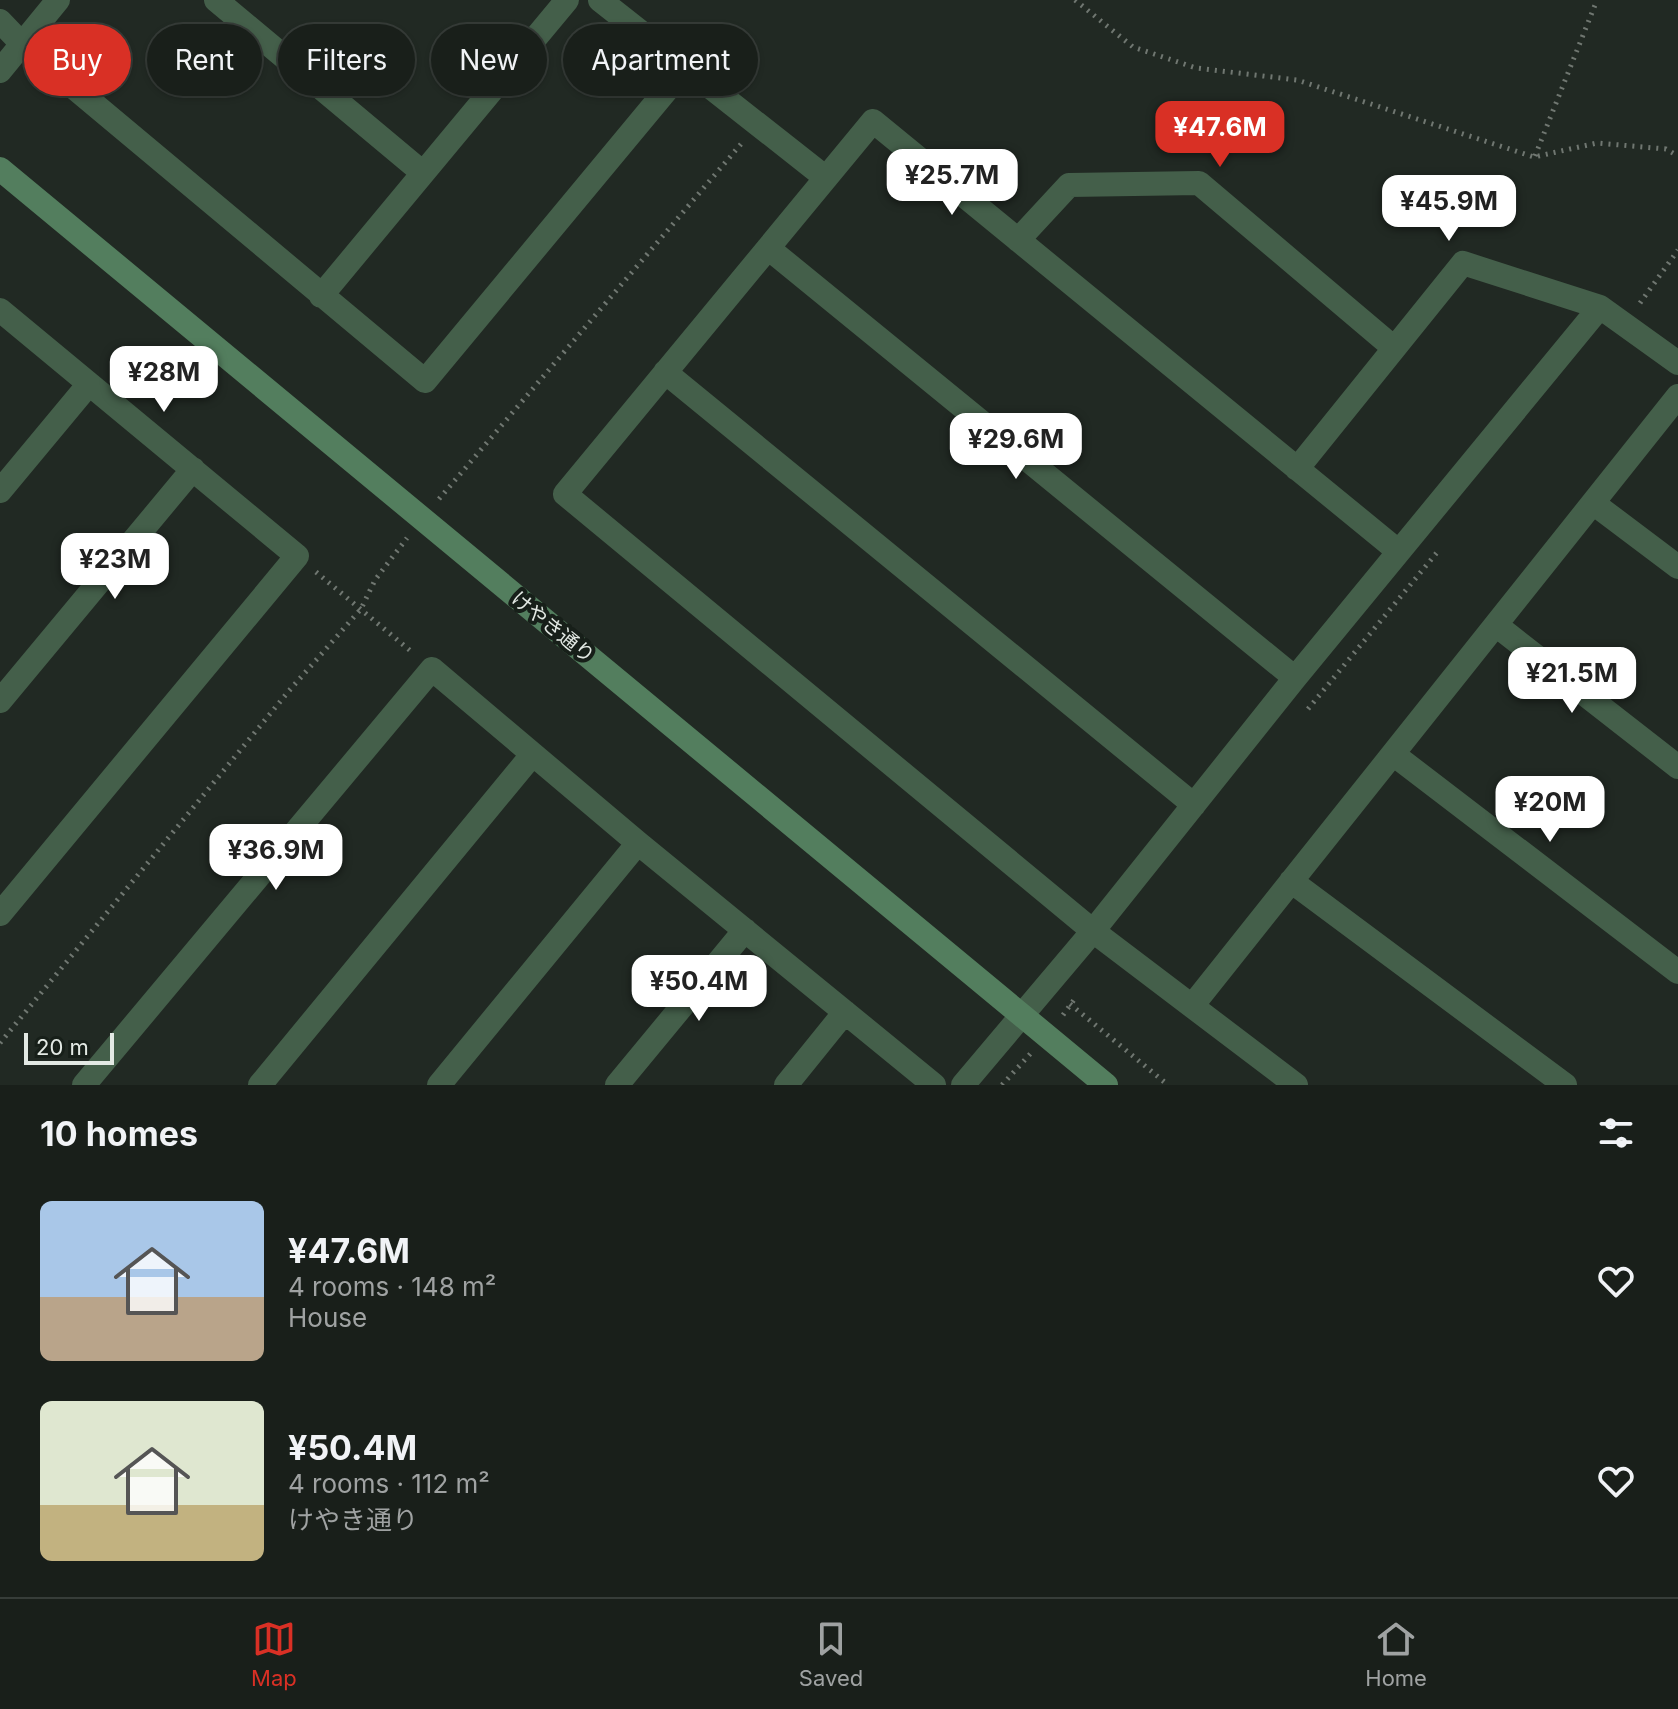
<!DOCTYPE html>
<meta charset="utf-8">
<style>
body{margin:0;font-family:Inter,"Noto Sans JP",sans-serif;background:#262c27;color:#f1f3f6;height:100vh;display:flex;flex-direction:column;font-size:30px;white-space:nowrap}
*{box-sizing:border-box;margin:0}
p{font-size:26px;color:#9fa2a2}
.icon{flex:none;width:44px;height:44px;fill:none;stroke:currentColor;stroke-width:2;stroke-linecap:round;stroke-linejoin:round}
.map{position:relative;height:1085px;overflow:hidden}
.details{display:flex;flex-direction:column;background:#191f1a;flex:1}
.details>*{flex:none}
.top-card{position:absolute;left:24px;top:24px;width:800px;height:72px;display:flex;gap:16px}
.scale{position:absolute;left:24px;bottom:20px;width:90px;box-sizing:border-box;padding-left:8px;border:4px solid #e3e9e4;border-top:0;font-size:22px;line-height:28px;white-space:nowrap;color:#e3e9e4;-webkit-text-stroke:6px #171f19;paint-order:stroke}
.price{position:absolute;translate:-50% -68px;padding:0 18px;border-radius:16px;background:#fff;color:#222;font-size:26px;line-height:52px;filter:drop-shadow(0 2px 4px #0008)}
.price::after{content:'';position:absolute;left:50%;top:48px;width:24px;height:18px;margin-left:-12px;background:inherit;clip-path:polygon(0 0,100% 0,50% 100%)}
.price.active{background:#d93025;color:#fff}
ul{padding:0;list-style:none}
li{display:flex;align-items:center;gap:24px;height:200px;padding:0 40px}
li span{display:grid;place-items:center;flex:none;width:224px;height:160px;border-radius:12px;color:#555}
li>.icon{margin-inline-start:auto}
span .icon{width:96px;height:96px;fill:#fffc;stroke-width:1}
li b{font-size:34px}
h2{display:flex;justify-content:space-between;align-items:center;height:96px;padding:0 40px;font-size:34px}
.chip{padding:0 28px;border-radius:36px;background:#191f1a;box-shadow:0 2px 6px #0004,0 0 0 2px #373d39;font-size:28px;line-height:72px}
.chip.active{background:#d93025;color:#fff}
.tabs{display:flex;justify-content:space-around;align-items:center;height:112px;border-top:2px solid #373d39;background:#191f1a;font-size:22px;color:#9fa2a2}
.tabs a{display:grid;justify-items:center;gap:4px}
.tabs .active{color:#d93025}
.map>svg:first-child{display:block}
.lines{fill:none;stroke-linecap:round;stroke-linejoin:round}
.path{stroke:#707771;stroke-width:5;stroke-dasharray:2 6;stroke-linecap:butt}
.street{stroke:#445f4a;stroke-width:24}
.secondary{stroke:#537e5e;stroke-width:24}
.labels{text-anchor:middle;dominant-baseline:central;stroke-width:8;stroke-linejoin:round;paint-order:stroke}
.street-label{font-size:20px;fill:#e3e9e4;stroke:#171f19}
</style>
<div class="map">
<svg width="1678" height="1085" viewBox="0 0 1678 1085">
<rect width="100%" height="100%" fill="#212923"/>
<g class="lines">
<!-- path -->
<path class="path" d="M1075,0L1133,47L1196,68L1297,80L1534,157L1597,143L1666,149L1678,156
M1535,156L1597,0
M1640,303L1678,250
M439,499L741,144
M316,572L413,653
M1308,709L1439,550
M1070,1004L1168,1085
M1063,1015L1076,997
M0,1043L288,692L361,609L375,580L407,538
M1002,1085L1031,1053"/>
<!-- street -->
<path class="street" d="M216,0L423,173
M600,0L826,178
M0,21L22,44L425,381L684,69
M0,71L58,0
M1018,240L1069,185L1199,183L1394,348
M768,248L1295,678
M321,296L567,0
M0,310L297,556L0,914
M665,372L1194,805
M1297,469L1463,263L1600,307L1678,363
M0,491L89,384
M1593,503L1678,567
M1496,625L1678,767
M0,701L193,469
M1393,754L1678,972
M1291,881L1565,1085
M1192,1006L1678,396
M84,1085L432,669L638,843L934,1085
M260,1085L532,755
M439,1085L638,843
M617,1085L745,930
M786,1085L845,1012
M963,1085L1093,931L1295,678L1600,307
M1296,1085L1093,931L565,494L873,121L1398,551"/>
<!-- secondary -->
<path class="secondary" d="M0,169L1106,1085"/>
</g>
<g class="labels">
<!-- street labels -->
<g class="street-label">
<text transform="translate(553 627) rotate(39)">けやき通り</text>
</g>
</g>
</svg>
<div class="scale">20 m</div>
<b class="price active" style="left:1220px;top:169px">¥47.6M</b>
<b class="price" style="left:952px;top:217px">¥25.7M</b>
<b class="price" style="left:1449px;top:243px">¥45.9M</b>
<b class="price" style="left:164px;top:414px">¥28M</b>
<b class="price" style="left:1016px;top:481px">¥29.6M</b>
<b class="price" style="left:115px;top:601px">¥23M</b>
<b class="price" style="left:1572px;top:715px">¥21.5M</b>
<b class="price" style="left:1550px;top:844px">¥20M</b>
<b class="price" style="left:276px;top:892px">¥36.9M</b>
<b class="price" style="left:699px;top:1023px">¥50.4M</b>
<div class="top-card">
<a class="chip active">Buy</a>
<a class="chip">Rent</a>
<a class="chip">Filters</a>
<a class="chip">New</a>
<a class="chip">Apartment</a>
</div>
</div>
<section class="details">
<h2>10 homes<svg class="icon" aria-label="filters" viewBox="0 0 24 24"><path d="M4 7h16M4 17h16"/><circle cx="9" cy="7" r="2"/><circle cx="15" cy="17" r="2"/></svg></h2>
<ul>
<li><span style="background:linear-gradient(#a9c7e8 60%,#b9a48a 0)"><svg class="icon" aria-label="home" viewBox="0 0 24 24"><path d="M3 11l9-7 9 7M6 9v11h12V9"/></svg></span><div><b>¥47.6M</b><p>4 rooms · 148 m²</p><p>House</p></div><svg class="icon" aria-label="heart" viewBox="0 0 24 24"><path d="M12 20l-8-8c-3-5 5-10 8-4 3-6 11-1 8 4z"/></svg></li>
<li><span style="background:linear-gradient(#dfe7d0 65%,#c2b280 0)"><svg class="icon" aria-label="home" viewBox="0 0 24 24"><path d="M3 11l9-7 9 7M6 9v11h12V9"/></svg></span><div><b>¥50.4M</b><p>4 rooms · 112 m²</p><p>けやき通り</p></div><svg class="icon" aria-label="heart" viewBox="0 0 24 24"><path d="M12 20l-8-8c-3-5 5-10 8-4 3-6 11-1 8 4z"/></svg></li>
</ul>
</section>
<nav class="tabs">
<a class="active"><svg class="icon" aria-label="map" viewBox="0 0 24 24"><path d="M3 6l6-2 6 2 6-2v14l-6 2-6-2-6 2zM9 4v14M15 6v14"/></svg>Map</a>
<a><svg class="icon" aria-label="saved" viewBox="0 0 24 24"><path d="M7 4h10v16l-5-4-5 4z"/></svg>Saved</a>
<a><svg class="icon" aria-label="home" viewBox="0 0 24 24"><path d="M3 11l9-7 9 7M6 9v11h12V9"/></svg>Home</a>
</nav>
